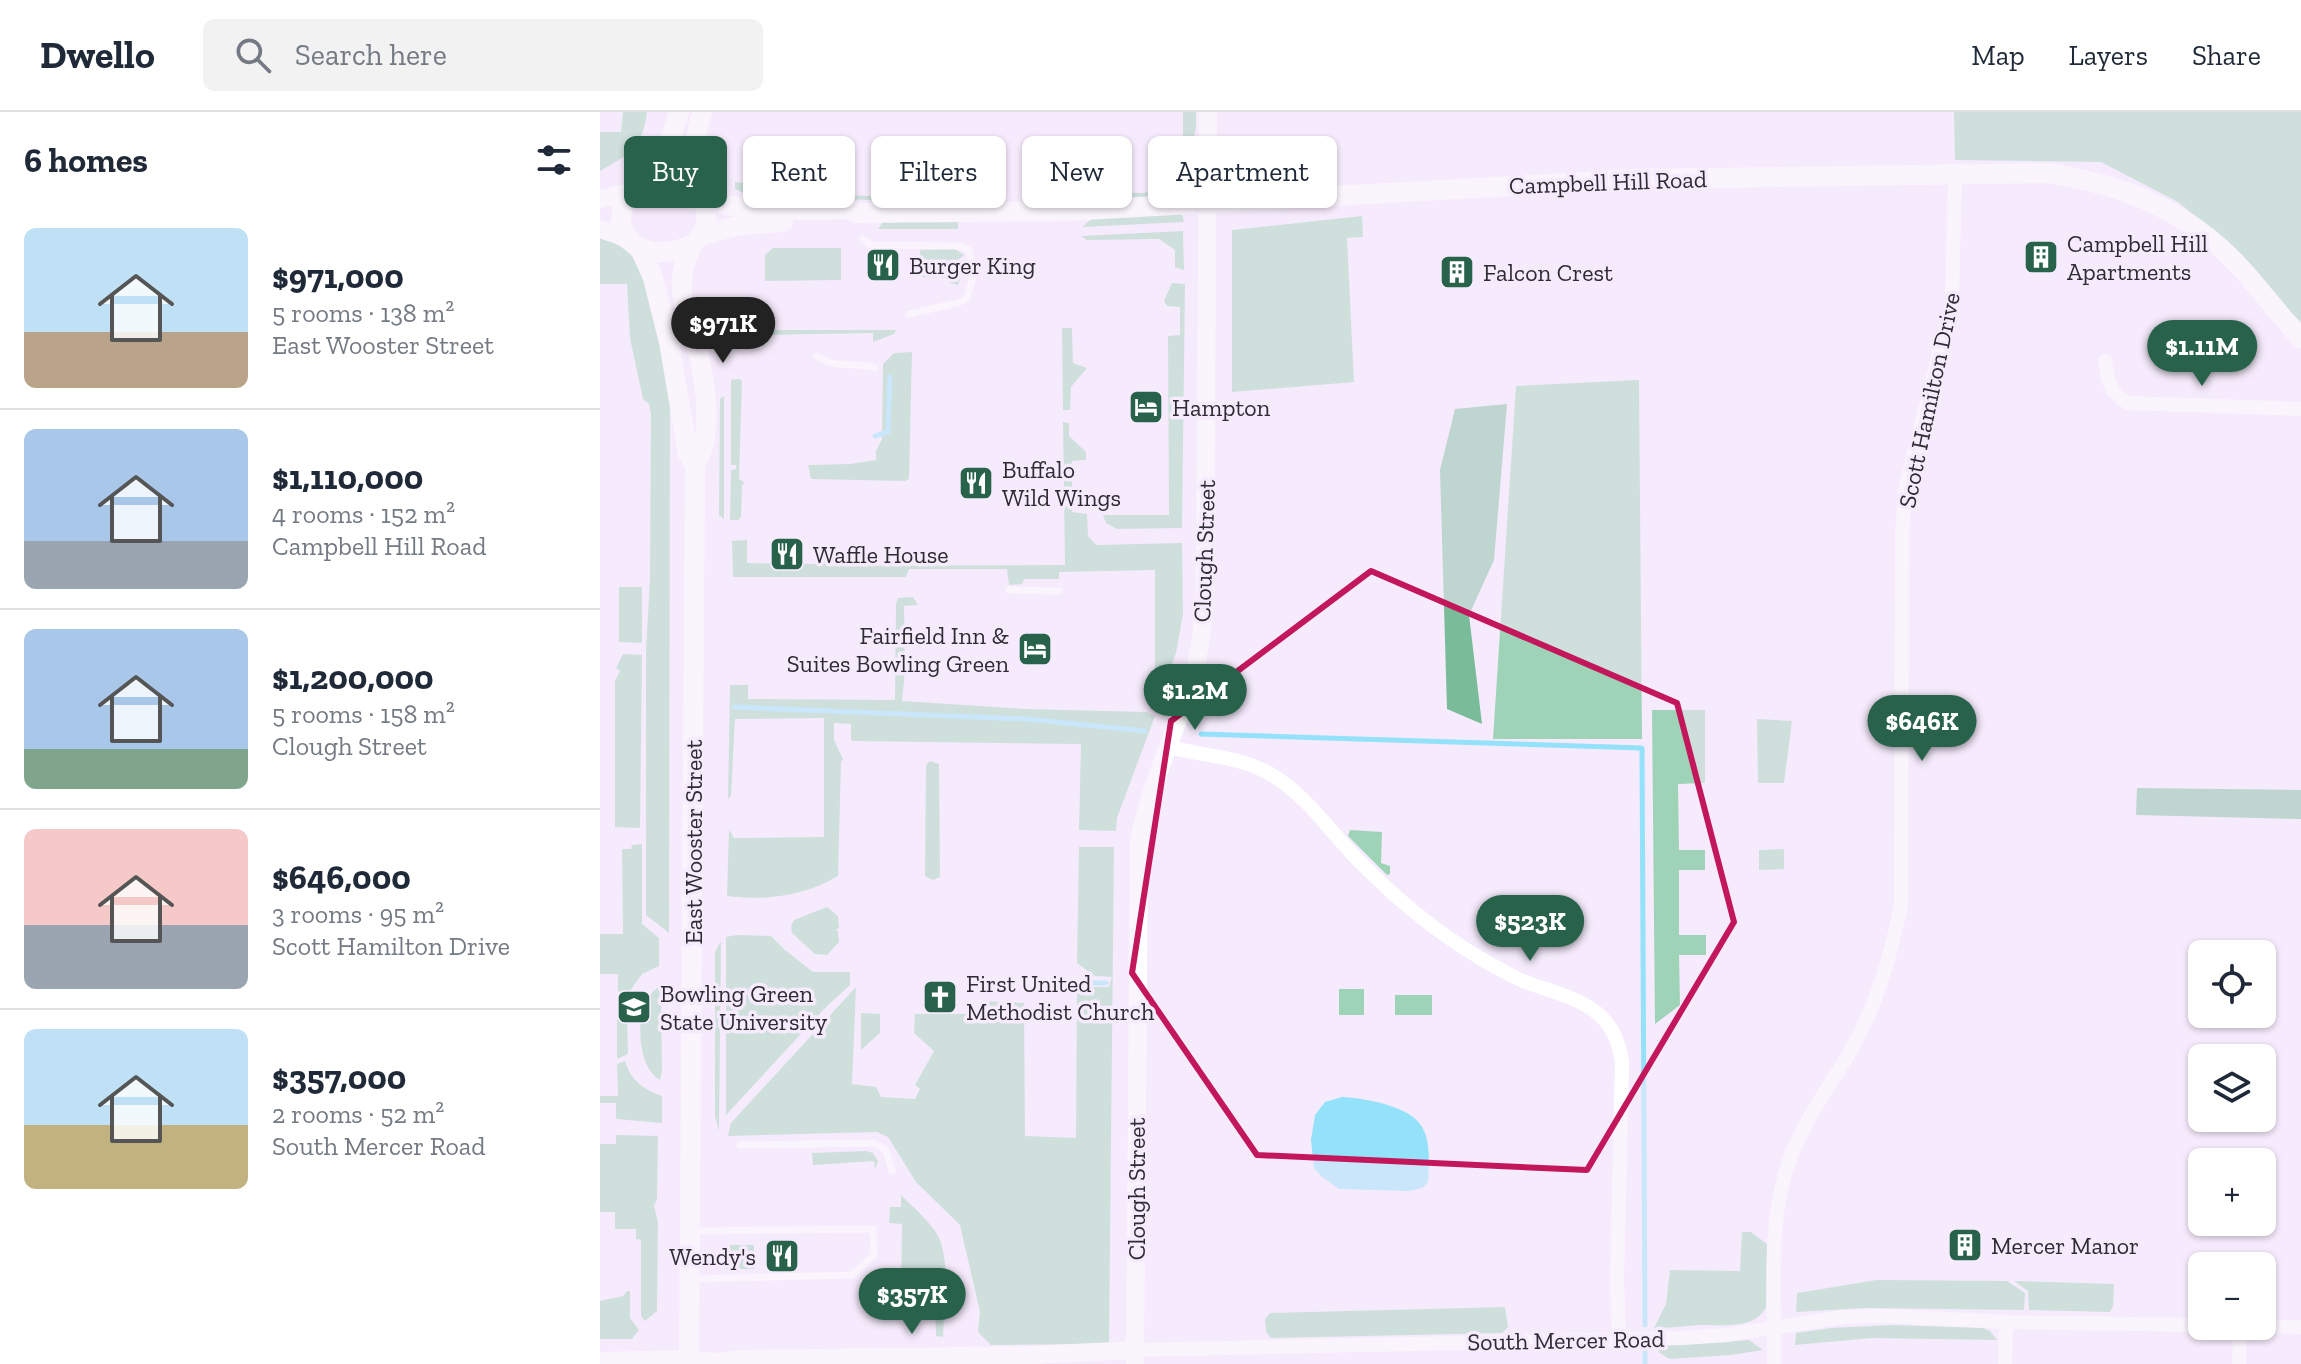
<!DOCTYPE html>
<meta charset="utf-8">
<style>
body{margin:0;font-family:"Zilla Slab",serif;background:#f2f2f3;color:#1f2937;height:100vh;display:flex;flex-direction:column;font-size:30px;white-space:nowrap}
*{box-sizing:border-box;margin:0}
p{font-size:26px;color:#747a83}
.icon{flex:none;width:44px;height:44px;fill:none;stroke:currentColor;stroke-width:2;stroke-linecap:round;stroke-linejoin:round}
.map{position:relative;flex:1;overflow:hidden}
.sheet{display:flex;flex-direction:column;background:#fff;width:600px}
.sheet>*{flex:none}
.hud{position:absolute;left:24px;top:24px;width:760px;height:72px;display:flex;gap:16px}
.buttons{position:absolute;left:1588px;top:828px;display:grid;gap:16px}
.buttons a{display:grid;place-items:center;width:88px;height:88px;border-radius:12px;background:#fff;box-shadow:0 2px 6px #0004;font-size:40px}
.price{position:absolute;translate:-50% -68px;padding:0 18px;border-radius:28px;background:#28624b;color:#fff;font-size:26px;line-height:52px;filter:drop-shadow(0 2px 4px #0008)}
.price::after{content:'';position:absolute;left:50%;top:48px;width:24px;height:18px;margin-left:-12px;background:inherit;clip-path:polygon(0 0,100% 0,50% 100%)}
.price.current{background:#222;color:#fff}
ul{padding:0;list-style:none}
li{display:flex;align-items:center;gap:24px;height:200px;padding:0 24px}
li+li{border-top:2px solid #e0e1e3}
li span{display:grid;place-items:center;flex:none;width:224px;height:160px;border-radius:12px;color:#555}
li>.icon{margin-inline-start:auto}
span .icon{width:96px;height:96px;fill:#fffc;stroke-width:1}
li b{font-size:34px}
h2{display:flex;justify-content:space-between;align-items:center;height:96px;padding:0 24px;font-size:34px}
.pill{padding:0 28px;border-radius:12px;background:#fff;box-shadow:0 2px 6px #0004;font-size:28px;line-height:72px}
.pill.current{background:#28624b;color:#fff}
header{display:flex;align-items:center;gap:48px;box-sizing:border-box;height:112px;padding:0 40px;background:#fff;border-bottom:2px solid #e0e1e3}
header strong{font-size:38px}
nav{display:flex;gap:44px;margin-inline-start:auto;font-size:28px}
.search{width:560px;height:72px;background:#f2f2f3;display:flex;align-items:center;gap:20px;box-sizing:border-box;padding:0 28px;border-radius:12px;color:#747a83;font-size:30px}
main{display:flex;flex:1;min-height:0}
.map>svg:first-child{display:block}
.green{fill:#9fd3b7}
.forest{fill:#7abc9a}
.water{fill:#94e1fa}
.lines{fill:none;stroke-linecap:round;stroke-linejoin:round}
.stream{stroke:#94e1fa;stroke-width:5}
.service{stroke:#fff;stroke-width:7}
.minor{stroke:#fff;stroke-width:14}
.tertiary{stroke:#fff;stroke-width:18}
.secondary{stroke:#fff;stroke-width:20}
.marked{fill:none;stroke:#c2185b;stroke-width:6;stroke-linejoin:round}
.labels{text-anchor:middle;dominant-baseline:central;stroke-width:7;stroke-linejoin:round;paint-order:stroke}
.street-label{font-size:24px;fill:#2f2b32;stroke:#f5ebfc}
.poi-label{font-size:24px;fill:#2f2b32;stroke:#f5ebfc;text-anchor:start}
</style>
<header>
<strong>Dwello</strong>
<div class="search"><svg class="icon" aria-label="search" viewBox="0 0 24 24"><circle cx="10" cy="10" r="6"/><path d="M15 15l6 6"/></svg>Search here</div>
<nav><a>Map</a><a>Layers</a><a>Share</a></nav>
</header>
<main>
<section class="sheet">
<h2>6 homes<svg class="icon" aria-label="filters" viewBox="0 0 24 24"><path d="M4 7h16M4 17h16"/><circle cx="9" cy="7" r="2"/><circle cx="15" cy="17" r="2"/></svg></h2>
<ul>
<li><span style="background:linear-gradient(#bfe0f5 65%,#b9a48a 0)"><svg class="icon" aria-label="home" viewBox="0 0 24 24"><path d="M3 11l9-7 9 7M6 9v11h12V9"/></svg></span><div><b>$971,000</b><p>5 rooms · 138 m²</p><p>East Wooster Street</p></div></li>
<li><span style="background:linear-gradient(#a9c7e8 70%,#9aa5b1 0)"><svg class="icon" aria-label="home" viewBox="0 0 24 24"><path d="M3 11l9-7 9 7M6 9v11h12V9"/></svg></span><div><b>$1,110,000</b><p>4 rooms · 152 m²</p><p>Campbell Hill Road</p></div></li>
<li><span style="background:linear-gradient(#a9c7e8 75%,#7fa58c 0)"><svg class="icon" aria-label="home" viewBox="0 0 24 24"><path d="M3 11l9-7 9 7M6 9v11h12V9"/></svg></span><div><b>$1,200,000</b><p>5 rooms · 158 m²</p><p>Clough Street</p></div></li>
<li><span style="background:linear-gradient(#f6c9c9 60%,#9aa5b1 0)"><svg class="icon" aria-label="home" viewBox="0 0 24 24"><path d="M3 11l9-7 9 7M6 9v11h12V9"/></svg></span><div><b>$646,000</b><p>3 rooms · 95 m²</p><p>Scott Hamilton Drive</p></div></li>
<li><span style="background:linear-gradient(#bfe0f5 60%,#c2b280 0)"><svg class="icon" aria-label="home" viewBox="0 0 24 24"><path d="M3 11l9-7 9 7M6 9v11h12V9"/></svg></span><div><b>$357,000</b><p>2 rooms · 52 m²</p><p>South Mercer Road</p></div></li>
</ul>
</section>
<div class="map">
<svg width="1701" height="1252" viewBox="0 0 1701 1252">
<rect width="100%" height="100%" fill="#f5ebfc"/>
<!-- green -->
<path class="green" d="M23,0H47C43,35 29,43 0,59V20H21Z
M583,0H596V16L589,42L583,43Z
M1354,0H1701V210L1679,190L1627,130L1578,90L1501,50L1355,48Z
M582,62L589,63V83L559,86L435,87L433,78L543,81L581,75Z
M135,70L146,71L149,81L271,84L273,88L151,84L135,77Z
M582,101L584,110L482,115L495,104Z
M762,104L763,125L747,126L754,270L632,280V118Z
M283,110H358V117H278Z
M583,119L584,158L575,155V138L559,127L487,128L481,124Z
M0,126C9,129 20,133 28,140C54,163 65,254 70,289L69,821L46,803V537L50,468L51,302L49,292L43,287L30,226L27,172H0Z
M173,136H241V168L165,169V143Z
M355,137L364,143L358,148L362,162L358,173L350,171L347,166L321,165L320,138Z
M572,171L585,172L582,416L517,417L506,411L503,403H569L568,224L580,223V195L567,194L564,189Z
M462,216H472L473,251L487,256L471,275L470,298H463Z
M162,218H296L294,222L273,230V221L163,223Z
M312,240L309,367L305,369L211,367L208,353L250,352L276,348V339L282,327L283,252L294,241Z
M139,267L142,269L139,367L144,370L142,375L141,404L139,408H130L131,358L136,357V353H131V268Z
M1039,268L1042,627H893L916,274Z
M124,284V407L119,403L120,287Z
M463,310L469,311V324L486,340V348L472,349V400L487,402L488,424L496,433L582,431L583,502L576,541L564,574L555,564V458L459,460V467H424L422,472L409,473L407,457H309L306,465H133L132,429L147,428V451L216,452L217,433H225L226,454L465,453Z
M19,475H42V531L19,530Z
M313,485L318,493L304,494L305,559L302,589L424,597L546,600L555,604L517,706L516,719L479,718L481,632L254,629L251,628V612L234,611V628L243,647L241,650L238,764C204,784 167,789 127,784L129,718L134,726L224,725V606L135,607L131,684L128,687L130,573H148V587L295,588L296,492L298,486Z
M23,542L42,543L40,716L15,715V569L20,559L16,556Z
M1052,598H1105V671L1078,672L1079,738H1105V758H1079V823H1106V843H1079L1080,893L1055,912Z
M1157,607L1192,609L1184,671H1158Z
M330,649L339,652L340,765L333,768L325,764L326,653Z
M750,718L782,720L781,751L790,754V762L787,763L748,724Z
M42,732V812L59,826V854L42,862L27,883L18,879V862H0V822H23L22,737H31L32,733Z
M479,735H514L509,1232L391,1233L378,1220L380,1200L360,1113L316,1070L288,1025L277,1020L128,1024L131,1011L256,875L252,972L276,975L281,985L315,987L320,977L315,973L334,939L314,921L315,902H381L382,889L424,891L425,1024L476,1026L477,881L494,875H509L512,865L495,864L477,851Z
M1184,737V757L1159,758V738Z
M227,795L238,804L239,816L236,818L238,820L239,830L227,843L215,842L192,821L191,814L194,808Z
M136,823L171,824L185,838L213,860H250V873L225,896L126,1003V825Z
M121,829L119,1019L115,1004V840Z
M61,874L62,959L60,968C34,953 33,886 61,874Z
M739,877H764V903H739Z
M795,883H832V903H795Z
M17,896H23L27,901L28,942L17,947Z
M261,901L280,902V921L261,938Z
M25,949C31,969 43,977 62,984V1011L16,1007V991H0V984H18L17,952Z
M16,1023L58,1024L57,1087L54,1094L58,1110L57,1199L45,1209L41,1204V1128L36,1127V1117H15V1100H0V1032H16Z
M266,1039L273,1041L278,1049L275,1057L274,1049L213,1053L212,1041Z
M301,1083C312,1094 326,1106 335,1119C352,1143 344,1196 343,1225L336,1224L335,1189L301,1191L302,1112L289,1111L290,1095H301Z
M1142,1120H1151L1167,1132L1166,1195C1155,1219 1118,1212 1098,1213C1084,1214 1069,1216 1054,1216L1066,1192L1070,1158L1140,1159Z
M124,1133H154V1157H125Z
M1277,1168L1407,1169L1425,1181L1424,1198L1264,1196L1196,1200L1197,1181Z
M1414,1169L1514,1172L1513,1194L1510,1200L1429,1198L1428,1179Z
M27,1179H30V1206L39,1218L32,1227H0V1189L23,1184Z
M905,1195L908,1215L902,1221L671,1226L666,1220L665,1207L670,1201Z
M1292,1213L1383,1216L1390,1219L1397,1228L1272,1226L1195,1233L1196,1221L1231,1216Z
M1149,1228L1163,1238L1131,1243L1069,1247L1050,1234Z"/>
<!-- forest -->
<path class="forest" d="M907,292L894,448L869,503L882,612L847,597L840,358L855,297Z
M1537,676L1701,678V707L1536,703Z"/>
<!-- water -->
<path class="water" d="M742,985C764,986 811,994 822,1015C831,1030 829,1054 828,1070L822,1076L809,1079L739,1077L721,1064L714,1056L711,1028L715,1003L725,990Z"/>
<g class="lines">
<!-- stream -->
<path class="stream" d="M275,324L288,320L290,265
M134,595L427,607L545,619
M601,622L1042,636L1045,1213
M477,871H506
M1045,1252V1239"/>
<!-- service -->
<path class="service" d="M263,127L271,133L359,134L369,138L373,165L367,186L358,191L309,202
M217,244C237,258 253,249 275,256
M409,478L459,479
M140,1033L273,1031L286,1038L292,1059
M92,1167L252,1163L274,1143L273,1117L93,1119"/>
<!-- minor -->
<path class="minor" d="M1505,249C1508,268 1509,281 1528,291L1701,297
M567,634C602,645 639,643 672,663C707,684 729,718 757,747C793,784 836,820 880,846C894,854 909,863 923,869C970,887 1015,891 1022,951L1017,1169L1019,1227
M1629,1214L1701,1215
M535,1238L1083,1226L1127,1223L1243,1205L1290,1204L1406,1210L1602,1213
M1174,1252C1175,1192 1168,1120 1185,1062C1198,1016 1227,979 1251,938C1277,894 1290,844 1301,794L1302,420L1306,374L1352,189L1355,64
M1405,1252L1406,1210
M1639,1252L1640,1214"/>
<!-- tertiary -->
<path class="tertiary" d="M0,87L33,79
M0,117L28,126
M89,1248L121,1250L139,1247L433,1243L535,1238
M535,1252L539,728C550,675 572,627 590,575C601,540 605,502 605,465L608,0"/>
<!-- secondary -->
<path class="secondary" d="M41,74L71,26L79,0
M94,79L95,29L102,0
M100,85C148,103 197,98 248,97L256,101L467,99L1037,67L1447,61C1521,72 1585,97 1637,152C1659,175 1678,202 1701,226
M101,124L140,113L183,110
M94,131C69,146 25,145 21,108C21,100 22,92 28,85C35,76 48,70 59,69C84,68 111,85 106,112C104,121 98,126 93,133C83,148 80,168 83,186C85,204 94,221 98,239C105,269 114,327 95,352
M40,136L53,166L69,230L88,342L95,352L89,1252
M0,1250L89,1248"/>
</g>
<!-- marked area -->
<path d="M0 0H1701V1252H0ZM771,459L1077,591L1134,810L987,1058L657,1043L532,861L571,609Z" fill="#f5ebfc" fill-opacity=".55" fill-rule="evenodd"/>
<path class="marked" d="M771,459L1077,591L1134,810L987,1058L657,1043L532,861L571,609Z"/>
<!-- icons -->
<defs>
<g id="building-square" transform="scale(1.8)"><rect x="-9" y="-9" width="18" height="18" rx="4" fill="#28624b" stroke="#f5ebfc"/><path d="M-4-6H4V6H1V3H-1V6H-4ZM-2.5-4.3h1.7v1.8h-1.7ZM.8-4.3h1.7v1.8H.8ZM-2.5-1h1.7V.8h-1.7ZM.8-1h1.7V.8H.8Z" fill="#fff"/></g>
<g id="restaurant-square" transform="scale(1.8)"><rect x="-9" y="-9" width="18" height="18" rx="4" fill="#28624b" stroke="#f5ebfc"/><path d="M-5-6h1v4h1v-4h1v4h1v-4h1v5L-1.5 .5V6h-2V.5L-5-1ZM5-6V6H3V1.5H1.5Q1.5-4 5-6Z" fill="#fff"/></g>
<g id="hotel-square" transform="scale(1.8)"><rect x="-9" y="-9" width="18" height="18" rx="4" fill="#28624b" stroke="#f5ebfc"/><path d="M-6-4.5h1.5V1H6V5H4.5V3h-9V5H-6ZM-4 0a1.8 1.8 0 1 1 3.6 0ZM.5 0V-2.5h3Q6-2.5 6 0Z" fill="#fff"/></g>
<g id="church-square" transform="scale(1.8)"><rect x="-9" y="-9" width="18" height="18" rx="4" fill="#28624b" stroke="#f5ebfc"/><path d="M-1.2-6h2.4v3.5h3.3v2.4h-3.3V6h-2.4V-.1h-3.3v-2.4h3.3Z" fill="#fff"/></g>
<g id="university-square" transform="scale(1.8)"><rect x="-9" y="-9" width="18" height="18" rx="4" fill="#28624b" stroke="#f5ebfc"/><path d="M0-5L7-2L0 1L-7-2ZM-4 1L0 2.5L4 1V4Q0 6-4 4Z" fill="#fff"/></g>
</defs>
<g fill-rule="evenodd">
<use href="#building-square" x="1441" y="145"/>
<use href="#restaurant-square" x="283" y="153"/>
<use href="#building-square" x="857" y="160"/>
<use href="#hotel-square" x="546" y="295"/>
<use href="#restaurant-square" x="376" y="371"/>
<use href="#restaurant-square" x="187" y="442"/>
<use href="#hotel-square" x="435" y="537"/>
<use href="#church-square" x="340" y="885"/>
<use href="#university-square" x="34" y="895"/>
<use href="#building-square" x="1365" y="1133"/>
<use href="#restaurant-square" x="182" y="1144"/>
</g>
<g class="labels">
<!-- street labels -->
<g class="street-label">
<text transform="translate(1008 70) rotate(-2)">Campbell Hill Road</text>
<text transform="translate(1329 288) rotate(-78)">Scott Hamilton Drive</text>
<text transform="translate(604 439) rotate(-88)">Clough Street</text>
<text transform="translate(93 730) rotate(-90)">East Wooster Street</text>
<text transform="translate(536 1077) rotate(-90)">Clough Street</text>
<text transform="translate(966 1228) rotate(-1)">South Mercer Road</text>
</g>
<!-- poi labels -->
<g class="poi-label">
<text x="1467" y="131">Campbell Hill<tspan x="1467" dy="28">Apartments</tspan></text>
<text x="309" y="153">Burger King</text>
<text x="883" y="160">Falcon Crest</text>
<text x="572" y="295">Hampton</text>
<text x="402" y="357">Buffalo<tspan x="402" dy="28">Wild Wings</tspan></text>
<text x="213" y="442">Waffle House</text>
<text x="409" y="523" text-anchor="end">Fairfield Inn &amp;<tspan x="409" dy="28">Suites Bowling Green</tspan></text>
<text x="366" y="871">First United<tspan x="366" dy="28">Methodist Church</tspan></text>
<text x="60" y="881">Bowling Green<tspan x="60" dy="28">State University</tspan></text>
<text x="1391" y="1133">Mercer Manor</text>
<text x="156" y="1144" text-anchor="end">Wendy's</text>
</g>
</g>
</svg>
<div class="buttons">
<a><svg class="icon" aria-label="locate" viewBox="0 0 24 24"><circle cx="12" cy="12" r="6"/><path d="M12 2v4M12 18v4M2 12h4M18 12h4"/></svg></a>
<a><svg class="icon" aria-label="layers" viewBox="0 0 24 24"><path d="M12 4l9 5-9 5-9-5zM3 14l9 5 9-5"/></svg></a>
<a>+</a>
<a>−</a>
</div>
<b class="price current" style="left:123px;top:253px">$971K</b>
<b class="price" style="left:1602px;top:276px">$1.11M</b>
<b class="price" style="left:595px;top:620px">$1.2M</b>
<b class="price" style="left:1322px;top:651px">$646K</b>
<b class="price" style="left:930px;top:851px">$523K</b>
<b class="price" style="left:312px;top:1224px">$357K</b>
<div class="hud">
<a class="pill current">Buy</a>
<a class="pill">Rent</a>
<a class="pill">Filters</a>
<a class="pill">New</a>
<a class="pill">Apartment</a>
</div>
</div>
</main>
